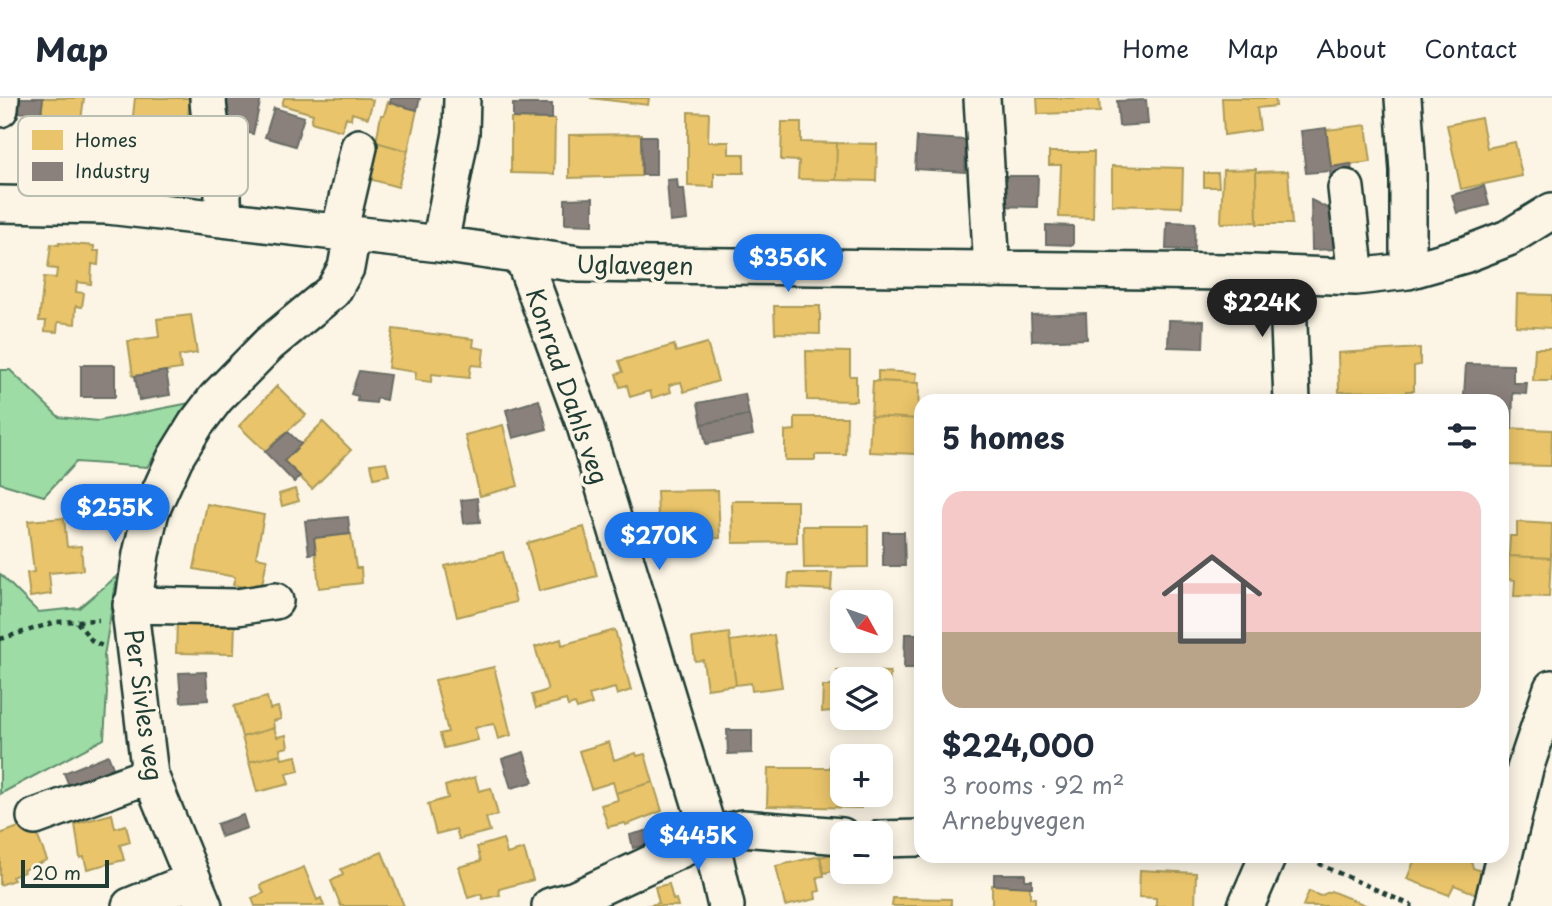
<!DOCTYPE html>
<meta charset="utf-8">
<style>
body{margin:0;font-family:"Playpen Sans",sans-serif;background:#f6f6f7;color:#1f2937;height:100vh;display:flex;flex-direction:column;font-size:26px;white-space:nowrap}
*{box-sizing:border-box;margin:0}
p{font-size:23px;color:#747a83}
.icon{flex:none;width:38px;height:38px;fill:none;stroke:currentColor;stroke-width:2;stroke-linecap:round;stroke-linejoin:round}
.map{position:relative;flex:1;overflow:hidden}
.details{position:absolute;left:914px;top:296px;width:595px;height:469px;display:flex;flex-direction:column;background:#fff;border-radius:21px;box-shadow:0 4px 18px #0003}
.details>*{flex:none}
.needle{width:46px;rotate:130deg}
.buttons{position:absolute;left:830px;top:492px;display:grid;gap:14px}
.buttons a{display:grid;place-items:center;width:63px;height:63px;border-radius:14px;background:#fff;box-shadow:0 4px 18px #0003;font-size:35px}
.scale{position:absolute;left:21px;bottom:18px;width:88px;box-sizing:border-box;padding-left:7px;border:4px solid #1f3d34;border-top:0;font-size:19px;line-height:24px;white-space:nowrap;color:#1f3d34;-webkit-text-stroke:5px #fcf5e5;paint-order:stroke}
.price{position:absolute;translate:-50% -60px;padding:0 16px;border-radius:24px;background:#1a73e8;color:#fff;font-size:23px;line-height:46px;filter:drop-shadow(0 2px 4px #0008)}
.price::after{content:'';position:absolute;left:50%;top:42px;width:21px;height:16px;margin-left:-10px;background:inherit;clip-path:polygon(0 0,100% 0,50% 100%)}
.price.selected{background:#222;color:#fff}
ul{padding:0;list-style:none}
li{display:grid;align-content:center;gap:14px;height:371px;padding:0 28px}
li span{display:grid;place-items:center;height:217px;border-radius:21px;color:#555}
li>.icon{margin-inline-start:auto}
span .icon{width:126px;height:126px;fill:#fffc;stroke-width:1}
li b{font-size:30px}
h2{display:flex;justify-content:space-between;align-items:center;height:84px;padding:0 28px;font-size:30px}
header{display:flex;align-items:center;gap:42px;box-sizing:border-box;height:98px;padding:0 35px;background:#fff;border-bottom:2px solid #e0e1e3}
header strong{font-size:33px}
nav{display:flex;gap:38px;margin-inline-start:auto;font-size:24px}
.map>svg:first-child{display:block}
.green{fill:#9ddca4;stroke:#5e8c6c;stroke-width:2}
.homes{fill:#e9c46a;stroke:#ac9c5a;stroke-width:2}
.industry{fill:#8a817c;stroke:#6a6d66;stroke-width:2}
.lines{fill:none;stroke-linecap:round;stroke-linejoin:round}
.minor-casing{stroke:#1f3d34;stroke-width:40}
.path{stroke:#1f3d34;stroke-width:4.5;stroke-dasharray:5 5;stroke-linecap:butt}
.minor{stroke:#fcf5e5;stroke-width:35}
.labels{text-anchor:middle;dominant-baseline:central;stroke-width:7;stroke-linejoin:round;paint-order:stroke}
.street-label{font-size:24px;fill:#1f3d34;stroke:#fcf5e5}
.key{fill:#fcf5e5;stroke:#babeb0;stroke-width:2}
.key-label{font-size:19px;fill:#1f3d34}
</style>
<header>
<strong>Map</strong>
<nav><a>Home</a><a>Map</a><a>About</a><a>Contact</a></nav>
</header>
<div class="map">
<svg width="1552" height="808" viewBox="0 0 1552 808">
<rect width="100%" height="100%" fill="#fcf5e5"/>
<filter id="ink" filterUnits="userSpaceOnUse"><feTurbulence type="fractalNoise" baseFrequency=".0143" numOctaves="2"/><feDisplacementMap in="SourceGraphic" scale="14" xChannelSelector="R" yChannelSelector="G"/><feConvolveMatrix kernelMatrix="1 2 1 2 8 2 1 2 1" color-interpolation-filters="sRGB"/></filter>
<g filter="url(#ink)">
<!-- green -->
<path class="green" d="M0,272H10L59,319L98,323L190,305L147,369L76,364L44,398L0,385Z
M0,476L38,514L79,510L117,478L104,558L107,594L104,641L0,696Z"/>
<!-- homes -->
<path class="homes" d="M43,0H84L81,22L41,18Z
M135,0H190L186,33L132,27Z
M284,0H368L373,2L368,20L352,15L351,21L346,19L342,33L311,24L313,16L282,7Z
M590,0H649L648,7Z
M1037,0H1099L1100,14L1038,16Z
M1222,0H1275L1276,8L1257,10L1260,32L1224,37Z
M388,4L417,12L408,53L376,44L381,17H384Z
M688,14L709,15L708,44H729V56H744V75H714V89L688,88Z
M511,20L555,21L554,76L511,75Z
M1481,20L1487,50L1515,44L1522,78L1461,91L1447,27Z
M782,24H801V44L837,45L836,82L798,81L799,63L781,62Z
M1366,27L1371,64L1331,69L1326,32Z
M642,36L641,78L569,80V37Z
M376,44L408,53L398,89L366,80Z
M837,45L877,46L876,83L836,82Z
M1049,54H1094L1093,120L1059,119L1061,67H1049Z
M1112,68L1183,70L1182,109L1112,107Z
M1256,71L1257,124L1221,125L1223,72Z
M1288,73L1292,126H1257L1256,74Z
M1204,75H1218L1219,89H1204Z
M59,145L94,148V153H99L98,167L92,166L91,186L77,184L76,194L84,195L82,209L76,208L75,226L58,224L57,234L45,233L46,223H39L44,179L56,180L57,171L48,170L51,146L59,147Z
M1517,196L1552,197V230L1516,228Z
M774,208H820V236L775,235Z
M191,217L197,255L179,258L181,271L133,278L128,243L159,239L157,221Z
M393,231L474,241L473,249L484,251L482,268L471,267L469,280L432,276L431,284L415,282L416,274L388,270Z
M707,245L718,283L684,294L681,284L669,287L671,294L652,300L650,293L630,299L627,287L620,289L616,276L623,274L619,263L674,247L676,254Z
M1420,250V267L1414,268V293H1406L1407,303H1389V293L1339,294L1338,255Z
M1535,250H1552V283H1533Z
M806,253L850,254V278H856V303L807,302Z
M878,273L917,275L916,285L878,283Z
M873,283L919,285L918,321L871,318Z
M277,288L306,317L265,353L239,328Z
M871,318L918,321L916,356L869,354Z
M795,319H847L846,357H815V362H785V333L795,332Z
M323,324L351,352L312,391L284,363Z
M503,327L518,388L480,398L465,337Z
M1502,330L1552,332L1551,368L1502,367Z
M386,364L389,377L374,380L371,366Z
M295,391L299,403L282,408L279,396Z
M718,392L720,440L659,443L657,393Z
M732,403H797V444L733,445Z
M207,406L264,417L256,459L267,461L261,492L233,487L235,479L194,471Z
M64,420L67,449L81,448L83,472L49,475L51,496L30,499L27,475L34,474L28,423Z
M1517,424L1552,426L1551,460L1509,458L1510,438H1517Z
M803,428H868V469L804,470Z
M584,429L597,478L539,493L527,445Z
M351,436L356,470H361L362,485L319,490L314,440Z
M503,454L516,504L457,519L445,468Z
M1509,458L1551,460L1549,499L1514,498L1515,482L1508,481Z
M789,475H832L831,492L788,490Z
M177,522L235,523L234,556L176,555Z
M615,532L631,592L617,597L615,590L589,597L592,606L577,611L575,606L568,608L566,602L536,610L532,597L548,592L535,549L561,541L562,547Z
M729,535L736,587L707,591L703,562L695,563L692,540Z
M774,537L782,589L752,593L751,585L736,587L730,543Z
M494,569L511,637L498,641L494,626L482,628L475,630L478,642L444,650L440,636L448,634L435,582Z
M837,573L890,574L888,613H880V581H842V612L822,614L823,588H837Z
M267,599L270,611L278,609L281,621L273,623L274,630L242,639L234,608Z
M274,630L277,639L286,637L288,649L280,651L281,656L249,664L242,639Z
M609,644L614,662L636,655L637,658L645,656L653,684L616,695L613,684L591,691L579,653Z
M281,656L282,661L296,658L299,673L286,676L289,686L257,694L249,664Z
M830,667L842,668V696H861V710L767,708L768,670H830Z
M475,679L479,693L491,690L498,717L486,720L490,733L459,741L456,731L436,736L428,706L448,700L445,688Z
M653,684L662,713L626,727L625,725L608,729L601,707L618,702L616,695Z
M112,716L115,730L126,727L130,744L120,747L124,762L87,771L84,759L80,760L75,726Z
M32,724L47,762L23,772L24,774L12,779L14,782L0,787V736Z
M503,741L507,756L524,751L533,782L499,791L500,797L483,801L481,796L468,800L459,769L481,763L477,749Z
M382,754L404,808H341L331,783L343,777L341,771Z
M838,755L839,772L824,775L820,759Z
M820,758L824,778L817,779L820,793L815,794L816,801L785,808L776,768Z
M1416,758H1461L1471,762L1473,770L1487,775L1479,797L1454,787L1449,797L1407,781Z
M304,769L317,802L321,800L324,808H255L252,800L264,795L260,787Z
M1140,772L1196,775L1195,808H1156V800L1139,799Z
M669,786L673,802L676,801L678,808H645L659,805L655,789Z
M992,787H1030V800H1035V808H989L992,805Z
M1309,793L1320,798L1331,793L1368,808H1303Z
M893,800L951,801V808H892Z"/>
<!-- industry -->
<path class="industry" d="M19,0H43L41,17L17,14Z
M223,0H261L253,36L216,27Z
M391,0H420L417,12L390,5Z
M1146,2L1148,26L1119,28L1117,3Z
M513,6H552V21L513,20Z
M274,10L304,19L295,48L265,39Z
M1326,30L1331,69L1351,66L1353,82L1331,84L1330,73L1306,75L1301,33Z
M641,38H656V77H642Z
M917,39L966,42L965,74L915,71Z
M998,78H1038L1037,109L998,108Z
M677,81L678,91H684L687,122L670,124L667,82Z
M1484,88L1489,107L1457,115L1452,97Z
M593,100V127L565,126V101Z
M1311,102L1337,115L1339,151L1312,152Z
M1167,124L1195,125L1194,152L1166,151Z
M1046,127L1073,128V147L1046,146Z
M1086,215L1087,241L1032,243L1031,217Z
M1169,222L1204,223L1203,250L1168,249Z
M1466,266L1513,267V285H1527L1526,296L1513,295L1512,331L1502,330V303H1480V298L1464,297Z
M81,267H115V299H81Z
M166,273L170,297L139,302L135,278Z
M359,273L390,277L386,302L377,300L376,305L357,303L358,298L351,296Z
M745,296L749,317L702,326L698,305Z
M539,302L547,331L513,340L506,312Z
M749,317L753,337L706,346L702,326Z
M288,334L301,346L284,363L300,378L294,384L265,354Z
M115,393L118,424L84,427L82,397Z
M477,400L480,424L464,425L461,402Z
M348,419L350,436L314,440L316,455L309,456L305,423Z
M883,434H904L905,468H883Z
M905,536H919V570H904Z
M206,574L208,602L181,604L179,575Z
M727,632H752V655L728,656Z
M524,654L533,684L511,690L502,661Z
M108,657L116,677L72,695L64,675Z
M243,717L247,730L221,739L217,726Z
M657,730L660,743L633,750L630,737Z
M994,776H1025V782H1032V789L994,787Z"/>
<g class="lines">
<!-- minor casing -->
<g class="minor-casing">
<path id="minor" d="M208,0C209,41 228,80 222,120
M982,0L992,172
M1403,0L1408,73V173
M0,11L1,0
M1346,90L1356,179
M0,106L108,108L440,146L579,166L1228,174L1356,179L1408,173L1464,157L1508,140L1552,113
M339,135L359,49
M440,146L461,35L462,0
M523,160L585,328L710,738L726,808
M1287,176L1292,303
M131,507L237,509L275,503
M35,719L150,677
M880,741L920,740
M130,808L191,783
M204,808L150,677L131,521L141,456L151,413L175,360L196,326L216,300L269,246L333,193L346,170L352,137
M550,808L575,801L710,738L742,730L842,738
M1246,808L1268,758
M1492,808L1525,671L1552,590"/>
</g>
<!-- path -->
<path class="path" d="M77,524L93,544L103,548
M0,541L56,524L99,522
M1311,759L1323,768L1413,808"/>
<!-- minor -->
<use href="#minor" class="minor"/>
</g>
</g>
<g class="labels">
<!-- street labels -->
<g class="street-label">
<text transform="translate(635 166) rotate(1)">Uglavegen</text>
<text transform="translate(568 288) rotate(71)">Konrad Dahls veg</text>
<text transform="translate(145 607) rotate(82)">Per Sivles veg</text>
</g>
</g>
<!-- legend -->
<rect x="18" y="18" width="230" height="80" rx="10" class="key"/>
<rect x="32" y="32" width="31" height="20" fill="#e9c46a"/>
<rect x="32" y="64" width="31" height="19" fill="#8a817c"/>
<g class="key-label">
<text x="75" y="49">Homes</text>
<text x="75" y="80">Industry</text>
</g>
</svg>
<div class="buttons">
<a><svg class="needle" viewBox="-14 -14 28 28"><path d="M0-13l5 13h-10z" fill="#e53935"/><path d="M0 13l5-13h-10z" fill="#747a83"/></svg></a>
<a><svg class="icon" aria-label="layers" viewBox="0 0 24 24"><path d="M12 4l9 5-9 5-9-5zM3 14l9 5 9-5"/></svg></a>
<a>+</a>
<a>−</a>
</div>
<div class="scale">20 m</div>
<b class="price" style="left:788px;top:196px">$356K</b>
<b class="price selected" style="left:1262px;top:241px">$224K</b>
<b class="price" style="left:115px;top:446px">$255K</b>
<b class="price" style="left:659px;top:474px">$270K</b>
<b class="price" style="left:698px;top:774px">$445K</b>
<section class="details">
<h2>5 homes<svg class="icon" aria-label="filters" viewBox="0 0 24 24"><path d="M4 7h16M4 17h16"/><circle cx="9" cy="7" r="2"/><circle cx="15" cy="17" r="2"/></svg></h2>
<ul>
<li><span style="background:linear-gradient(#f6c9c9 65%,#b9a48a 0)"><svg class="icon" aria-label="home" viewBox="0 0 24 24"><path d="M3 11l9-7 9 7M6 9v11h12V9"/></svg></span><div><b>$224,000</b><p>3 rooms · 92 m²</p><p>Arnebyvegen</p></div></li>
</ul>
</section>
</div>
